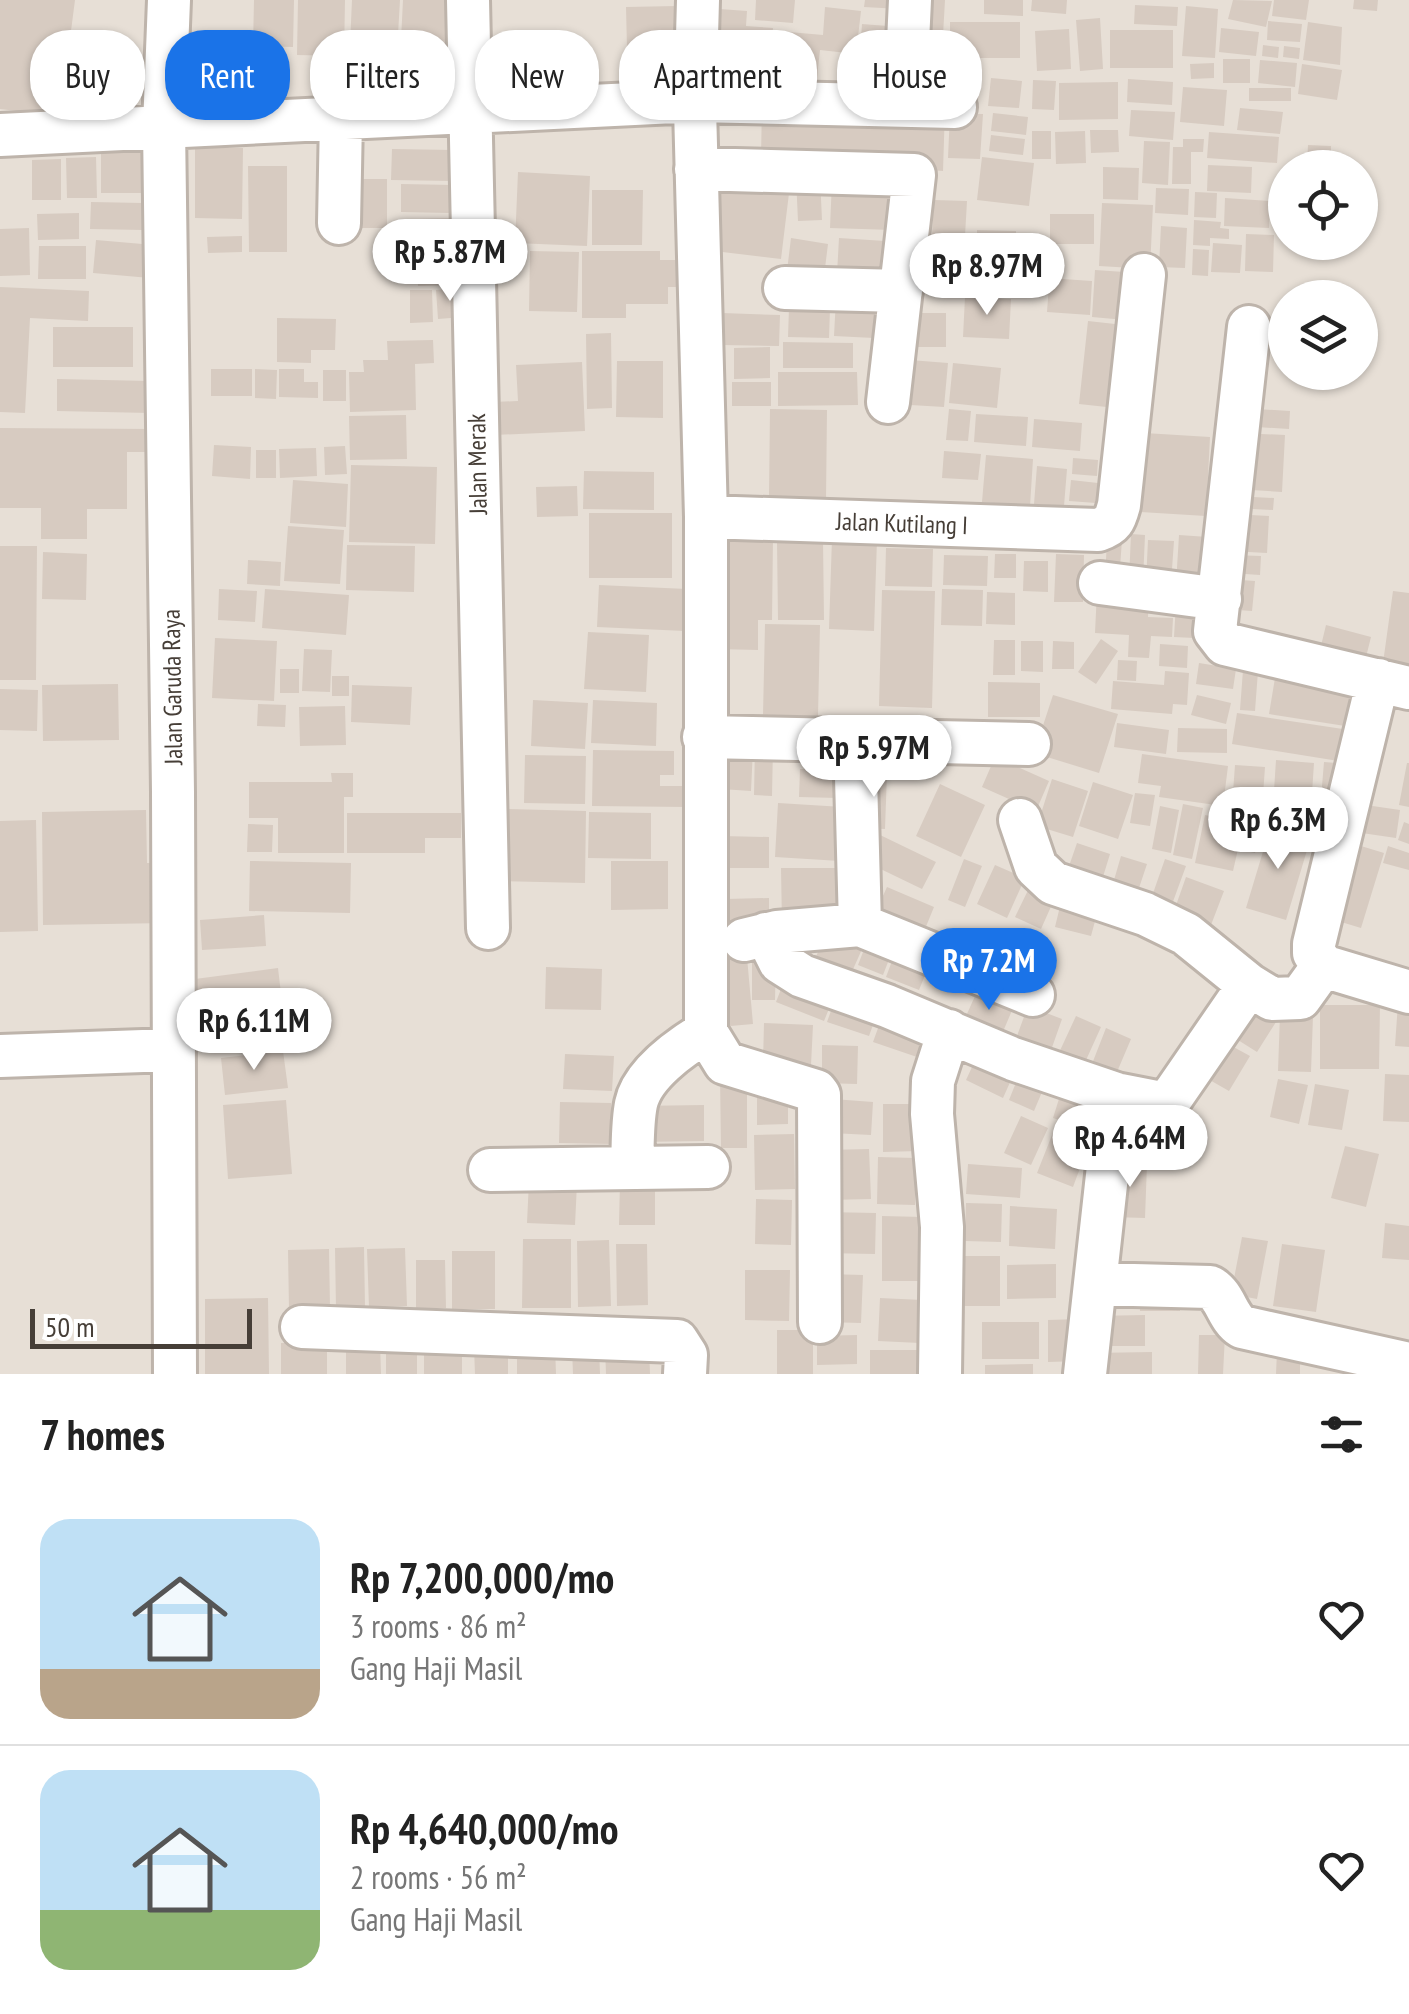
<!DOCTYPE html>
<meta charset="utf-8">
<style>
body{margin:0;font-family:"PT Sans Narrow",sans-serif;background:#f2f2f2;color:#222;height:100vh;display:flex;flex-direction:column;font-size:38px;white-space:nowrap}
*{box-sizing:border-box;margin:0}
p{font-size:32px;color:#767676}
.icon{flex:none;width:55px;height:55px;fill:none;stroke:currentColor;stroke-width:2;stroke-linecap:round;stroke-linejoin:round}
.map{position:relative;height:1374px;overflow:hidden}
.drawer{display:flex;flex-direction:column;background:#fff;flex:1}
.drawer>*{flex:none}
.banner{position:absolute;left:30px;top:30px;width:1350px;height:90px;display:flex;gap:20px}
.fabs{position:absolute;left:1268px;top:150px;display:grid;gap:20px}
.fabs a{display:grid;place-items:center;width:110px;height:110px;border-radius:50%;background:#fff;box-shadow:0 2px 8px #0004;font-size:50px}
.scale{position:absolute;left:30px;bottom:25px;width:222px;box-sizing:border-box;padding-left:10px;border:5px solid #463e37;border-top:0;font-size:28px;line-height:35px;white-space:nowrap;color:#463e37;-webkit-text-stroke:8px #fff;paint-order:stroke}
.price{position:absolute;translate:-50% -85px;padding:0 22px;border-radius:35px;background:#fff;color:#222;font-size:32px;line-height:65px;filter:drop-shadow(0 2px 5px #0008)}
.price::after{content:'';position:absolute;left:50%;top:60px;width:30px;height:22px;margin-left:-15px;background:inherit;clip-path:polygon(0 0,100% 0,50% 100%)}
.price.active{background:#1a73e8;color:#fff}
ul{padding:0;list-style:none}
li{display:flex;align-items:center;gap:30px;height:250px;padding:0 40px}
li+li{border-top:2px solid #e0e0e0}
li span{display:grid;place-items:center;flex:none;width:280px;height:200px;border-radius:30px;color:#555}
li>.icon{margin-inline-start:auto}
span .icon{width:120px;height:120px;fill:#fffc;stroke-width:1}
li b{font-size:42px}
h2{display:flex;justify-content:space-between;align-items:center;height:120px;padding:0 40px;font-size:42px}
.pill{padding:0 35px;border-radius:40px;background:#fff;box-shadow:0 2px 8px #0004;font-size:35px;line-height:90px}
.pill.active{background:#1a73e8;color:#fff}
.map>svg:first-child{display:block}
.residential{fill:#e7dfd6;fill-rule:evenodd}
.building{fill:#d7cbc1}
.lines{fill:none;stroke-linecap:round;stroke-linejoin:round}
.minor-casing{stroke:#beb4ab;stroke-width:48}
.minor{stroke:#fff;stroke-width:42}
.labels{text-anchor:middle;dominant-baseline:central;stroke-width:9;stroke-linejoin:round;paint-order:stroke}
.street-label{font-size:25px;fill:#463e37;stroke:#fff}
</style>
<div class="map">
<svg width="1409" height="1374" viewBox="0 0 1409 1374">
<rect width="100%" height="100%" fill="#f3eee8"/>
<!-- residential -->
<path class="residential" d="M0,0H1409V1374H0ZM1285,168H1360V242H1285ZM1285,298H1360V372H1285Z"/>
<!-- building -->
<path class="building" d="M0,0H75L60,116L0,109Z
M254,0H294L293,47L253,46Z
M298,0H345L344,56L297,55Z
M352,0H400L396,69L349,67Z
M403,0H462L458,83L399,80Z
M756,0H795L793,23L755,20Z
M865,0H901L900,9L864,7Z
M912,0H945L942,53L909,51Z
M984,0H1023V16L984,14Z
M1032,0H1067L1066,14L1031,11Z
M1233,0L1272,1L1266,27L1228,19Z
M1274,0H1309L1306,20L1272,16Z
M1354,0H1378L1377,11L1353,9Z
M1135,5L1178,7L1177,26L1134,24Z
M677,6L679,88L628,89L626,7Z
M1186,6L1218,9L1215,58L1182,56Z
M825,7L861,11L856,54L820,50L816,87L773,83L778,31L823,35Z
M706,8L747,11L746,26L773,28L768,91L700,87Z
M1100,18L1103,69L1080,71L1076,20Z
M1268,21L1302,24L1300,42L1267,40Z
M950,22H1020V58H950Z
M1308,22L1342,27L1340,65L1303,60Z
M862,24L900,27L898,55L884,54L881,93L857,92Z
M1221,28L1259,32L1256,56L1219,52Z
M1069,29L1071,69L1037,71L1035,31Z
M1110,30H1173V68H1110Z
M1263,45L1279,47L1278,58L1262,56Z
M1284,46L1300,48L1299,59L1283,57Z
M1223,59H1250V83H1223Z
M1260,60L1297,63L1295,87L1258,83Z
M1214,63V78L1191,79L1190,64Z
M913,64L980,69L978,101L911,97Z
M1302,64L1342,70L1337,100L1298,94Z
M991,78L1022,81L1019,108L988,106Z
M1128,79L1173,82L1172,105L1127,102Z
M1033,80L1056,81L1054,110L1032,109Z
M1118,82V119L1059,120V83Z
M1183,87L1227,90L1224,126L1180,122Z
M1249,88H1291V101H1249Z
M762,104L945,108L943,171L761,157Z
M1240,108L1283,112L1280,134L1237,130Z
M1131,110L1175,112L1173,140L1129,136Z
M950,113L983,114L980,159L948,158Z
M993,113L1028,117L1026,135L991,131Z
M1090,130H1118L1119,152L1091,153Z
M1032,131H1051V159H1032Z
M1085,131L1086,163L1056,164L1055,132Z
M1209,132L1279,137L1277,163L1207,158Z
M991,135L1025,139L1023,155L989,151Z
M1183,139H1204L1203,152H1191V184H1172L1173,147H1183Z
M1144,141L1170,142L1168,185L1142,183Z
M1308,145L1331,146V168H1307Z
M101,146H152V193H101Z
M195,147L243,148L242,219L195,218Z
M392,149L453,150V181L391,180Z
M96,157L97,198H67L66,158Z
M982,157L1034,163L1029,206L977,200Z
M61,159V200H32V160Z
M1208,165L1252,167L1251,193L1207,191Z
M248,166H287V252H249Z
M1103,167L1139,168L1138,200L1103,199Z
M518,172L590,176L587,246L515,243Z
M820,177L822,220L798,221L796,178Z
M722,178L790,185L781,259L714,251Z
M358,179H387V228H359Z
M832,180L895,182L893,230L830,228Z
M401,184L453,185V213L401,212Z
M1156,188L1189,189L1188,215L1155,213Z
M592,190H643L642,245H592Z
M1195,192L1217,193L1216,218L1194,217Z
M1225,198L1270,201L1269,228L1224,226Z
M934,200L967,201L965,236L932,234Z
M91,202L143,203V230L90,229Z
M1102,203L1153,205L1150,269L1099,266Z
M79,213V239L38,240L37,214Z
M1050,214H1094V244H1050Z
M458,218V249H419V219Z
M1194,220L1221,222L1220,228L1229,229V239L1210,238V246L1193,245Z
M1161,226L1187,228L1185,268L1159,267Z
M29,228L30,275L0,276V229Z
M977,230L1016,231L1015,265H977Z
M1246,234L1274,235L1273,272L1245,271Z
M242,236V252L208,253L207,237Z
M380,238H415L414,268H380Z
M791,238L828,244L824,276L787,271Z
M839,238L885,241L883,276L837,274Z
M96,240L154,245L150,278L93,273Z
M917,240L958,245L953,284L912,279Z
M1213,243L1242,245L1240,273L1211,272Z
M39,246H86V279H38Z
M1028,249L1051,251L1048,278L1092,281L1090,315L1047,312L1049,285L1025,283Z
M1193,249L1209,250L1208,276L1192,275Z
M530,251L579,252L577,312L529,311Z
M582,251H660V260H682V287H668V304H626V318H582Z
M460,252L461,285L418,286L417,253Z
M1095,270L1139,273L1136,321L1092,317Z
M972,271H1013V293H971Z
M0,287L89,291L88,321L30,318L25,413L0,412Z
M461,288L463,317L438,319L436,290Z
M410,290H432L433,322L410,323Z
M965,297L1011,299L1009,339L963,337Z
M836,298L876,300L874,338L834,336Z
M789,308L830,309L829,338L788,337Z
M722,313L780,315L779,346L722,345Z
M906,313H946V347H906Z
M277,318L336,319L335,350H311V363L277,362Z
M1088,321L1133,326L1125,409L1079,404Z
M53,327H133V367H53Z
M611,333L612,408L587,409L586,334Z
M433,340L434,363L415,364L416,410L350,412L349,372H364L363,360H388L387,341Z
M783,342L853,343V368H783Z
M770,347V378L734,379V348Z
M897,359L948,363L944,407L894,404Z
M617,361H663V418L616,417Z
M582,362L585,431L494,435L493,402L518,401L516,365Z
M953,363L1001,368L997,408L949,403Z
M211,369H252V396H211Z
M255,369L277,370L276,399L255,398Z
M279,369H304V382H318V398L279,397Z
M323,370H346V401H323Z
M778,372H857L858,405L778,406Z
M57,379L150,381V413L57,411Z
M732,382H771V406H732Z
M1241,408L1290,411L1289,429L1240,426Z
M770,409L827,410L826,499L769,498Z
M949,409L971,411L968,441L946,440Z
M976,414L1028,417L1026,446L974,442Z
M406,415L407,459L350,460L349,416Z
M1034,419L1082,423L1080,451L1032,447Z
M0,428L153,429V452H127V509H87V539H41V508H0Z
M1128,432L1210,437L1206,516L1124,511Z
M1238,433L1285,435L1282,492L1235,489Z
M214,445L251,447L250,479L212,476Z
M345,446L347,474L325,475L324,447Z
M316,448L317,476L280,478L279,449Z
M256,450H276V478H256Z
M944,451L981,454L978,480L942,478Z
M986,455L1033,459L1030,506L982,502Z
M1073,458L1098,460L1097,476L1072,474Z
M351,465L437,467L435,544L349,542Z
M1037,466L1067,469L1064,506L1034,504Z
M584,471L654,472V510L583,509Z
M293,480L348,484L346,527L290,523Z
M1071,480L1098,483L1096,503L1069,501Z
M577,486L578,516L537,517L536,487Z
M1234,496L1274,498L1273,510L1233,508Z
M589,513H672V578H589Z
M1232,514L1269,516L1267,553L1230,551Z
M288,526L344,530L340,584L284,581Z
M1131,534L1145,535L1143,581L1129,580Z
M1179,535L1208,537L1205,586L1176,584Z
M717,537H773L772,620H758V650L716,649Z
M832,538L877,539L874,631L829,629Z
M1107,539L1122,540L1119,581H1105Z
M823,540L824,620H778L777,541Z
M1148,540L1174,541L1171,583L1146,582Z
M347,545L415,546L414,592L346,590Z
M0,546H37L36,680H0Z
M886,548L933,549L932,587L885,586Z
M43,552L87,554L86,600L42,599Z
M995,554H1016V578H994Z
M1056,554L1084,555L1083,602H1054Z
M944,555L988,556L987,586L943,585Z
M1231,555L1261,556L1260,575L1230,573Z
M248,560L281,562L280,586L247,584Z
M1024,561H1048V592L1023,591Z
M1226,579L1255,581L1252,611L1223,609Z
M599,585L687,589L685,631L597,627Z
M219,589L257,591L255,622L218,620Z
M265,589L349,595L346,635L262,628Z
M942,589L983,590L982,626L941,625Z
M882,590L935,591L932,708L879,706Z
M1097,591L1149,594L1148,617L1173,618L1172,637L1151,636L1149,658L1128,657L1129,635L1095,633Z
M1393,591L1409,593V667L1383,663Z
M987,592L1015,593V625L986,624Z
M1176,603L1196,604L1194,638L1174,637Z
M765,624L820,625L818,716L763,715Z
M1326,625L1371,637L1365,661L1320,650Z
M588,632L649,635L646,692L584,689Z
M215,638L277,641L274,701L212,698Z
M1101,639L1118,651L1096,684L1078,672Z
M994,640H1015V675H993Z
M1021,641H1043V672L1021,671Z
M1053,641L1074,642V669H1052Z
M1160,644L1188,646L1187,668L1159,666Z
M304,649L332,650L330,692L302,691Z
M1118,660L1137,661L1136,681L1117,680Z
M1199,663L1236,669L1233,689L1196,684Z
M280,669H299V693H280Z
M1243,670L1258,671L1255,711L1240,710Z
M1165,671L1189,673L1187,705L1173,704L1172,714L1111,709L1113,681L1164,685Z
M1276,672L1365,687L1358,728L1269,714Z
M332,676H349V696H332Z
M988,682L1040,683V717H988Z
M118,684L119,740L43,741L42,685Z
M352,685L412,687L410,725L351,722Z
M0,689L38,690L37,731L0,730Z
M1053,695L1118,714L1099,773L1034,753Z
M1197,695L1231,703L1226,724L1191,715Z
M533,700L588,703L585,749L531,746Z
M593,700L657,703L656,746L591,743Z
M258,704L286,705L285,727L257,726Z
M345,706L346,745L300,746L299,707Z
M1237,713L1356,731L1351,763L1232,744Z
M1117,723L1169,730L1166,754L1114,747Z
M1178,728L1227,729V753L1177,752Z
M755,746L773,747L772,796L754,795Z
M723,747L753,749L751,791L721,789Z
M593,750L674,751V775H660V786H687V807L592,806Z
M1142,754L1228,766L1223,806L1159,797L1161,786L1138,783Z
M525,755L586,756L585,804L524,803Z
M995,757L1049,781L1036,811L982,787Z
M1276,760L1314,763L1312,793L1274,791Z
M1324,762L1349,764L1346,800L1321,798Z
M1407,763H1409V807L1399,805Z
M1235,765L1265,767L1262,809L1232,806Z
M800,769L839,770L838,798L799,797Z
M863,772L887,773L885,829L861,828Z
M331,773H353V797H344V853H278V818H249V782H332Z
M1052,779L1088,791L1073,837L1037,826Z
M1093,782L1133,795L1118,839L1079,826Z
M940,784L985,805L961,857L916,836Z
M1135,793L1155,795L1150,826L1130,823Z
M1284,798L1314,806L1309,826L1279,819Z
M778,803L843,807L840,861L775,857Z
M1352,803L1400,810L1396,838L1348,831Z
M1183,804L1203,808L1192,859L1173,855Z
M1160,806L1179,810L1171,853L1152,849Z
M503,809L586,811L585,883L502,881Z
M146,810L147,863H167L168,923L43,925L42,812Z
M589,812L651,813V859L588,858Z
M347,813H461V838H425V853H347Z
M1205,815L1244,823L1233,871L1195,863Z
M36,820L38,931L0,932V821Z
M1248,820L1262,823L1255,853L1241,850Z
M1404,822L1409,824V844L1398,840Z
M248,824L273,825L272,852H247Z
M1271,825L1311,837L1286,920L1246,908Z
M878,834L936,862L922,889L864,861Z
M722,836L769,837V868H722Z
M1077,843L1110,854L1102,880L1068,869Z
M1351,843L1384,853L1361,928L1328,918Z
M1388,846L1409,853V870L1383,863Z
M1121,856L1147,864L1137,894L1112,887Z
M964,859L982,866L965,907L948,900Z
M1165,859L1186,866L1171,907L1151,899Z
M250,861L351,863L350,913L249,911Z
M611,861H668V909L611,910Z
M995,865L1025,878L1007,918L977,904Z
M781,868H836V925H782Z
M1186,877L1224,891L1211,925L1174,911Z
M1032,882L1057,893L1041,929L1015,917Z
M887,887L934,907L925,929L877,909Z
M1064,890L1101,899L1091,936L1055,927Z
M769,898V929L726,930V899Z
M264,915L266,946L202,950L200,920Z
M827,932L863,947L850,976L814,961Z
M870,934L895,944L883,975L858,965Z
M898,945L932,958L919,990L886,977Z
M746,946L753,1024L719,1027L713,949Z
M752,955L776,956L775,1000H752Z
M546,967L602,969L601,1010L545,1009Z
M278,968L282,1002L199,1012L195,979Z
M786,976L835,994L824,1021L776,1002Z
M980,985L1016,1001L999,1041L962,1025Z
M837,994L879,1008L869,1036L827,1022Z
M1398,1003L1409,1004V1047L1395,1046Z
M1250,1005L1276,1022L1257,1052L1230,1035Z
M1320,1005H1380L1379,1069H1320Z
M1028,1006L1062,1019L1049,1056L1014,1044Z
M885,1009L928,1025L917,1057L873,1042Z
M279,1010L284,1041L220,1051L216,1020Z
M1280,1015L1313,1016L1311,1072L1278,1071Z
M1076,1016L1101,1027L1082,1069L1057,1057Z
M764,1023L813,1025L811,1065L763,1063Z
M1106,1028L1131,1039L1114,1079L1090,1069Z
M1228,1044L1250,1056L1229,1091L1208,1079Z
M822,1045L858,1046L857,1084L822,1083Z
M283,1051L288,1088L225,1095L221,1058Z
M979,1052L1016,1069L1003,1098L966,1080Z
M565,1054L614,1056L612,1091L563,1089Z
M1021,1070L1047,1080L1034,1111L1009,1100Z
M1385,1074L1409,1075V1122L1383,1121Z
M720,1075H747V1148H721Z
M1278,1079L1308,1085L1299,1124L1270,1117Z
M1315,1084L1349,1090L1342,1130L1308,1125Z
M1063,1086L1110,1101L1100,1133L1053,1118Z
M757,1087H788V1124L757,1125Z
M833,1099L873,1102L871,1135L831,1133Z
M286,1100L292,1174L228,1179L223,1105Z
M560,1102L611,1103V1144L559,1143Z
M883,1104H918V1151L883,1152Z
M1121,1104L1150,1107L1144,1148L1116,1145Z
M704,1105V1141L638,1142V1106Z
M1164,1115L1196,1123L1185,1168L1154,1160Z
M1021,1116L1048,1128L1031,1165L1004,1153Z
M1054,1130L1089,1144L1073,1187L1037,1173Z
M794,1134L795,1189L755,1190L754,1135Z
M1345,1146L1379,1154L1366,1207L1331,1198Z
M869,1149L871,1199L828,1200L827,1150Z
M878,1157L915,1158V1205L877,1204Z
M1115,1163L1147,1164L1145,1218L1113,1217Z
M968,1164L1022,1168L1020,1198L966,1194Z
M529,1181L577,1183L575,1225L527,1223Z
M620,1181H655V1225H619Z
M756,1199L792,1200L791,1245L755,1244Z
M966,1203L1002,1204L1001,1242L965,1241Z
M1010,1206L1057,1209L1055,1249L1009,1246Z
M825,1212L876,1213L875,1254L824,1253Z
M882,1216L923,1217V1281H882Z
M1385,1223L1409,1226V1260L1382,1258Z
M1242,1237L1268,1241L1257,1299L1231,1294Z
M523,1239H571V1308H522Z
M609,1240L611,1306L578,1307L577,1241Z
M616,1244H647L648,1305L617,1306Z
M1282,1244L1325,1250L1316,1312L1273,1306Z
M364,1247L365,1308L336,1309L335,1248Z
M405,1248L407,1306L369,1307L367,1249Z
M329,1249L330,1308L289,1309L288,1250Z
M452,1251H495V1309H452Z
M952,1256H1000V1306H952Z
M416,1260H445L446,1308H416Z
M1056,1264V1298L1007,1299V1265Z
M745,1270H790L789,1321L745,1320Z
M827,1274L863,1275L861,1323L826,1322Z
M1139,1287H1180V1311H1140Z
M268,1298L269,1374H205V1299Z
M880,1298L922,1300L920,1343L878,1341Z
M1145,1315V1346H1096L1095,1316Z
M1079,1319L1080,1361L1048,1362V1320Z
M982,1322H1039V1359H982Z
M777,1330H813V1374H777Z
M857,1335V1364L817,1365V1336Z
M1199,1335H1225L1223,1374H1198Z
M281,1343H327V1374H281Z
M380,1343L381,1374H346V1344Z
M417,1344V1374H386V1345Z
M649,1345L650,1374H606L605,1347Z
M555,1346L556,1374H517V1348Z
M424,1347H462V1374H424Z
M508,1347V1374H475L474,1348Z
M599,1348L600,1374H573L572,1349Z
M870,1350H921V1374H870Z
M1277,1351H1300V1374H1276Z
M1152,1352V1374H1093V1353Z
M1033,1364V1374H985V1365Z"/>
<g class="lines">
<!-- minor casing -->
<g class="minor-casing">
<path id="minor" d="M169,0L164,127L173,792L175,1374
M468,0L488,928
M698,0L695,108L706,517V1032L725,1063L816,1091L819,1095L820,1322
M905,105L910,0
M0,135L695,101L955,107
M696,169L914,175L888,402
M339,223L341,118
M785,288L901,291
M1249,327L1215,631L1225,644L1409,688
M706,517L1098,530C1113,525 1115,520 1119,505L1144,275
M1100,583L1220,599
M704,737L1029,744
M855,740L860,925
M1020,820L1036,867L1053,883L1145,914L1186,934L1249,985
M766,934L780,962L802,976L887,1006L1013,1059L1116,1094L1167,1104L1249,985L1272,999L1300,998L1323,966
M744,940L777,932L860,925L1033,995
M1323,966L1314,953V944L1378,680
M1323,966L1409,992
M0,1056L172,1050
M632,1168C633,1147 632,1124 636,1104C642,1074 681,1047 706,1032
M490,1170L708,1167
M1095,1284L1210,1287C1226,1296 1227,1318 1242,1327L1409,1364
M302,1327L677,1341L686,1355L685,1374
M940,1374L942,1227L932,1114L933,1081L949,1031
M1085,1374L1116,1094"/>
</g>
<!-- minor -->
<use href="#minor" class="minor"/>
</g>
<g class="labels">
<!-- street labels -->
<g class="street-label">
<text transform="translate(477 464) rotate(-91)">Jalan Merak</text>
<text transform="translate(902 523) rotate(2)">Jalan Kutilang I</text>
<text transform="translate(172 687) rotate(-91)">Jalan Garuda Raya</text>
</g>
</g>
</svg>
<div class="fabs">
<a><svg class="icon" aria-label="locate" viewBox="0 0 24 24"><circle cx="12" cy="12" r="6"/><path d="M12 2v4M12 18v4M2 12h4M18 12h4"/></svg></a>
<a><svg class="icon" aria-label="layers" viewBox="0 0 24 24"><path d="M12 4l9 5-9 5-9-5zM3 14l9 5 9-5"/></svg></a>
</div>
<div class="scale">50 m</div>
<b class="price" style="left:450px;top:304px">Rp 5.87M</b>
<b class="price" style="left:987px;top:318px">Rp 8.97M</b>
<b class="price" style="left:874px;top:800px">Rp 5.97M</b>
<b class="price" style="left:1278px;top:872px">Rp 6.3M</b>
<b class="price active" style="left:989px;top:1013px">Rp 7.2M</b>
<b class="price" style="left:254px;top:1073px">Rp 6.11M</b>
<b class="price" style="left:1130px;top:1190px">Rp 4.64M</b>
<div class="banner">
<a class="pill">Buy</a>
<a class="pill active">Rent</a>
<a class="pill">Filters</a>
<a class="pill">New</a>
<a class="pill">Apartment</a>
<a class="pill">House</a>
</div>
</div>
<section class="drawer">
<h2>7 homes<svg class="icon" aria-label="filters" viewBox="0 0 24 24"><path d="M4 7h16M4 17h16"/><circle cx="9" cy="7" r="2"/><circle cx="15" cy="17" r="2"/></svg></h2>
<ul>
<li><span style="background:linear-gradient(#bfe0f5 75%,#b9a48a 0)"><svg class="icon" aria-label="home" viewBox="0 0 24 24"><path d="M3 11l9-7 9 7M6 9v11h12V9"/></svg></span><div><b>Rp 7,200,000/mo</b><p>3 rooms · 86 m²</p><p>Gang Haji Masil</p></div><svg class="icon" aria-label="heart" viewBox="0 0 24 24"><path d="M12 20l-8-8c-3-5 5-10 8-4 3-6 11-1 8 4z"/></svg></li>
<li><span style="background:linear-gradient(#bfe0f5 70%,#8fb573 0)"><svg class="icon" aria-label="home" viewBox="0 0 24 24"><path d="M3 11l9-7 9 7M6 9v11h12V9"/></svg></span><div><b>Rp 4,640,000/mo</b><p>2 rooms · 56 m²</p><p>Gang Haji Masil</p></div><svg class="icon" aria-label="heart" viewBox="0 0 24 24"><path d="M12 20l-8-8c-3-5 5-10 8-4 3-6 11-1 8 4z"/></svg></li>
</ul>
</section>
